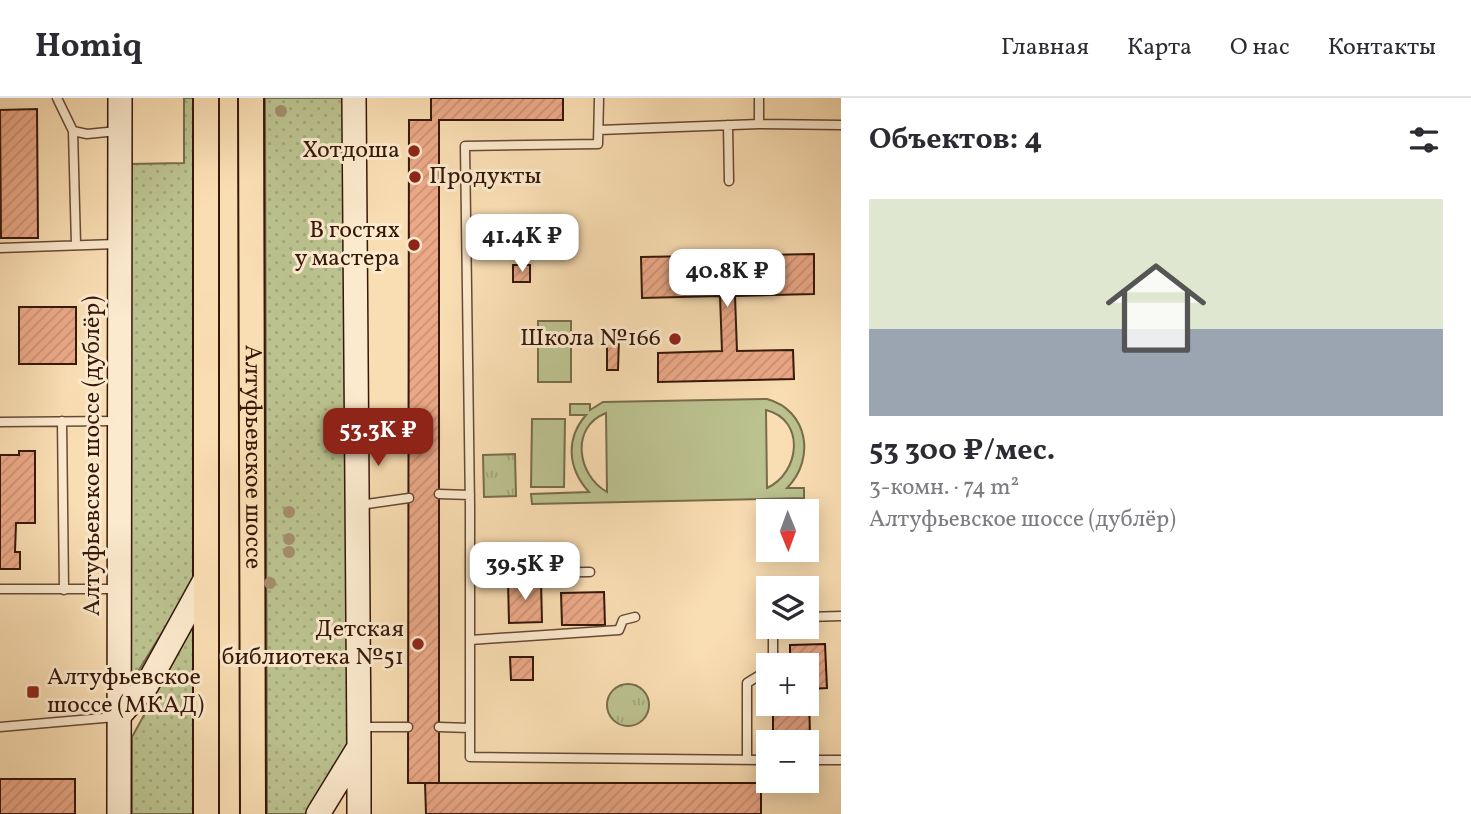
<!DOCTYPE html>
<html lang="ru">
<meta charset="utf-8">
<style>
body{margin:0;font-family:Vollkorn,serif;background:#f2f2f3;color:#2b2b33;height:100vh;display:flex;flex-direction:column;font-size:26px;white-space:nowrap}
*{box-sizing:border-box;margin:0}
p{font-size:23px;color:#7c7c81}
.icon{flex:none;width:38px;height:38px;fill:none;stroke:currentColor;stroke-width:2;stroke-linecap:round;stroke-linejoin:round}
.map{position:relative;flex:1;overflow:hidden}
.drawer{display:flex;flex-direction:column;background:#fff;width:630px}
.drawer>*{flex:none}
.needle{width:46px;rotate:179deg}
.fabs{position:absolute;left:756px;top:401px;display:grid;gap:14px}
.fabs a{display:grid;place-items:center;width:63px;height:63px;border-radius:0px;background:#fff;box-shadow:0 4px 18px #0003;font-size:35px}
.price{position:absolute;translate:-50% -60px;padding:0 16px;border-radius:14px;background:#fff;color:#222;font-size:23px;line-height:46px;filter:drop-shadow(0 2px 4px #0008)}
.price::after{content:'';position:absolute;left:50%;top:42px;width:21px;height:16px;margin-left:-10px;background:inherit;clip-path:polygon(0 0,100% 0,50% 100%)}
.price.selected{background:#8f2418;color:#fff}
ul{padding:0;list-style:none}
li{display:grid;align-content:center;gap:14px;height:371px;padding:0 28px}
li+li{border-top:2px solid #e1e1e2}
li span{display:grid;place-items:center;height:217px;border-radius:0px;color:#555}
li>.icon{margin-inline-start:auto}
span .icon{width:126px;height:126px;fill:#fffc;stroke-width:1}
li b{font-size:30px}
h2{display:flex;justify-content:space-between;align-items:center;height:84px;padding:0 28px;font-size:30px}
header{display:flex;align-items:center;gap:42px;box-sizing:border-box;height:98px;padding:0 35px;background:#fff;border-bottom:2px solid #e1e1e2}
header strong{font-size:33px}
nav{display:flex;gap:38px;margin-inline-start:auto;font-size:24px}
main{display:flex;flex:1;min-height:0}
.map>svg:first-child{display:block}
.grass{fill:url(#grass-dots);stroke:#786c4c;stroke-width:2}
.park{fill:url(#park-tufts);stroke:#786c4c;stroke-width:2}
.pitch{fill:#bbc28f;stroke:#786c4c;stroke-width:2;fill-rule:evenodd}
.building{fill:url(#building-hatch);stroke:#361709;stroke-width:2}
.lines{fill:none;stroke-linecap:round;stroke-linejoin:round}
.lane-casing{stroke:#674934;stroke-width:11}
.secondary-casing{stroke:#361709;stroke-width:26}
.primary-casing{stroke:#361709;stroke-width:28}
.lane{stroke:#fceace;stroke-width:8}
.secondary{stroke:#fceace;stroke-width:23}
.primary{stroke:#fadeb3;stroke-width:24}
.tree{fill:#a48d6c}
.poi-dot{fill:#8f2418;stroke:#fceace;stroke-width:2.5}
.labels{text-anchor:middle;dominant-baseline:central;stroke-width:6;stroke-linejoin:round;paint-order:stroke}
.poi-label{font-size:24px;fill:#361709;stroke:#fceace;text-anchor:end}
.street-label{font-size:24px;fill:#361709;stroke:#fceace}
</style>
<header>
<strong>Homiq</strong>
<nav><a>Главная</a><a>Карта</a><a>О нас</a><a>Контакты</a></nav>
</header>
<main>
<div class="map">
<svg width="841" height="716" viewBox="0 0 841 716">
<defs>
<pattern id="grass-dots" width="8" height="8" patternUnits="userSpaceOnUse" patternTransform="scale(1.75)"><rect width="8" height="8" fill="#bbc28f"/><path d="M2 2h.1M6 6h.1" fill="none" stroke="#a1a67a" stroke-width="1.8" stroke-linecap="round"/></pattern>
<pattern id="park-tufts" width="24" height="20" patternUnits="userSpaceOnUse" patternTransform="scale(1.75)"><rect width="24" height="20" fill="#bbc28f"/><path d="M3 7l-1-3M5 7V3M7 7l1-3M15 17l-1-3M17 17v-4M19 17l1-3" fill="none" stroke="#a1a67a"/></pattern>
<pattern id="building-hatch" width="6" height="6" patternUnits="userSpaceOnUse" patternTransform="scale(1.75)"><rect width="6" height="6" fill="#eca988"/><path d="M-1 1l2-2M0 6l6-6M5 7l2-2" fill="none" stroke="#cb9174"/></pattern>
</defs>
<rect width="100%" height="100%" fill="#fadeb3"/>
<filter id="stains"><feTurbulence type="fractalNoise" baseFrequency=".00286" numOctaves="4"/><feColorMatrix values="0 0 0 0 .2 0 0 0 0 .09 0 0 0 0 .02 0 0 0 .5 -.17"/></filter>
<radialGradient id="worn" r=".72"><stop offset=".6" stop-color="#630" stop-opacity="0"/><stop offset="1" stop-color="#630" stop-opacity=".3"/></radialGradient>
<!-- grass -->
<path class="grass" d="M184,0H195V481L131,585L130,66L184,65Z
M265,0H348L350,646L305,716H267Z
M195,524V716H132V639Z"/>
<!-- park -->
<path class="park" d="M515,356L516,398L484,399L483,357Z
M607 607a21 21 0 1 1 42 0a21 21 0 1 1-42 0Z"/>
<!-- pitch -->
<path class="pitch" d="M538,223H571V284H538Z
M767,301C808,312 816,361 787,390H804V400L532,406L531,396L589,394C568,371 565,341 586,317H570V306H590V312L603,304ZM766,312C806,322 800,375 767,390ZM606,315L607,393V394C577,377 570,329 606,315Z
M532,321H565L564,389H531Z"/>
<!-- building -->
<path class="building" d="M431,0H563V22H439V685H408L409,22H431Z
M37,11L38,140H1L0,12Z
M814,156V196L735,198L737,253L793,252L794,281L658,284V255L722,253L720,198L642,200L641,159Z
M513,167H530V184H513Z
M19,209H76V266H19Z
M607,239H619L618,272H607Z
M19,353H35V425H16L15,454H20V471H0V357H19Z
M508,483H541L542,524L509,525Z
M604,494L605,527H562L561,495Z
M825,546L827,590L809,591L810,641L773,642V615H767L766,594L768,606H807V567H790V547Z
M510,559H533V582H511Z
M0,681H75V716H0Z
M425,685H761V716H426Z"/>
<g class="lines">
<!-- lane casing -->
<g class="lane-casing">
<path id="lane" d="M57,0L73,33L87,36L117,33
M599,0L598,46L465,48L470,409V659L768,662
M759,0V26
M728,27L729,83
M599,32L759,26L841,27
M73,33L76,147
M0,150L116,146
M62,323L64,492
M0,324L116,323
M439,396L470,397
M360,407L409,400
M471,475L590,474
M0,491H116
M807,519L841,518
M470,542L619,532L623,522L635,519
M773,567V528
M0,629L115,619
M362,629H408
M439,629L470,630
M747,662V585L768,572
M807,662H841"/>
</g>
<!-- secondary casing -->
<g class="secondary-casing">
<path id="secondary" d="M118,619L147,587L206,480
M119,716L120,0
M318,716L359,649L354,0
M359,716V649"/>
</g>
<!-- primary casing -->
<g class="primary-casing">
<g id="primary">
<path id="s1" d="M251,0L253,716"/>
<path d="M206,716V0"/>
</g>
</g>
<!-- lane -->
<use href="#lane" class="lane"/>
<!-- secondary -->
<use href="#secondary" class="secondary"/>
<!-- primary -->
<use href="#primary" class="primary"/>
</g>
<!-- trees -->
<g class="tree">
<circle cx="281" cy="13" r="6"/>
<circle cx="289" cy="414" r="6"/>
<circle cx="289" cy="441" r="6"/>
<circle cx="289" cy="454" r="6"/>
<circle cx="270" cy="485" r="6"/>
</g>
<!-- markers -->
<g class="poi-dot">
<circle cx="414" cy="53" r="7"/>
<circle cx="415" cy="79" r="7"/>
<circle cx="414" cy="147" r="7"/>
<circle cx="675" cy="241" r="7"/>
<circle cx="418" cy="546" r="7"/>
<rect x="26" y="587" width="14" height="14" rx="3.5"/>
</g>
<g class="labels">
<!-- poi labels -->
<g class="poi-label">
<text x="400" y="53">Хотдоша</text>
<text x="429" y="79" text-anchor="start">Продукты</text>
<text x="400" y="133">В гостях<tspan x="400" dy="28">у мастера</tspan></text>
<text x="661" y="241">Школа №166</text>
<text x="404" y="532">Детская<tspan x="404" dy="28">библиотека №51</tspan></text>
<text x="47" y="580" text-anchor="start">Алтуфьевское<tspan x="47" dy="28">шоссе (МКАД)</tspan></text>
</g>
<!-- street labels -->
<g class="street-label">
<text transform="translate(93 358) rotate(-90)">Алтуфьевское шоссе (дублёр)</text>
<text stroke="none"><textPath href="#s1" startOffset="359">Алтуфьевское шоссе</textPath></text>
</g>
</g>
<rect width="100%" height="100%" filter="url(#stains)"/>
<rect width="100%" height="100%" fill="url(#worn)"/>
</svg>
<div class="fabs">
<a><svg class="needle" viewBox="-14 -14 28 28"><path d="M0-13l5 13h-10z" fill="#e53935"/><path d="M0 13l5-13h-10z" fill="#7c7c81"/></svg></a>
<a><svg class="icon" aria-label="layers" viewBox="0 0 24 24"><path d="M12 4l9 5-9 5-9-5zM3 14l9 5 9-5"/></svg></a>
<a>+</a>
<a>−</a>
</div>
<b class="price" style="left:522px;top:176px">41.4K ₽</b>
<b class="price" style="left:727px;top:211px">40.8K ₽</b>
<b class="price selected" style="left:378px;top:370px">53.3K ₽</b>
<b class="price" style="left:525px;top:504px">39.5K ₽</b>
</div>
<section class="drawer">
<h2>Объектов: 4<svg class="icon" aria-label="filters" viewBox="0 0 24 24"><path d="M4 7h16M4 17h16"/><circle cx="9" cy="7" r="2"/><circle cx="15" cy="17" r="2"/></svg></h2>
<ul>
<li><span style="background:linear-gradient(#dfe7d0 60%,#9aa5b1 0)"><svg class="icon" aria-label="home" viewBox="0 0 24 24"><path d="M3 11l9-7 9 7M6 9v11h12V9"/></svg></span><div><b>53 300 ₽/мес.</b><p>3-комн. · 74 m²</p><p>Алтуфьевское шоссе (дублёр)</p></div></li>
</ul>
</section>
</main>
